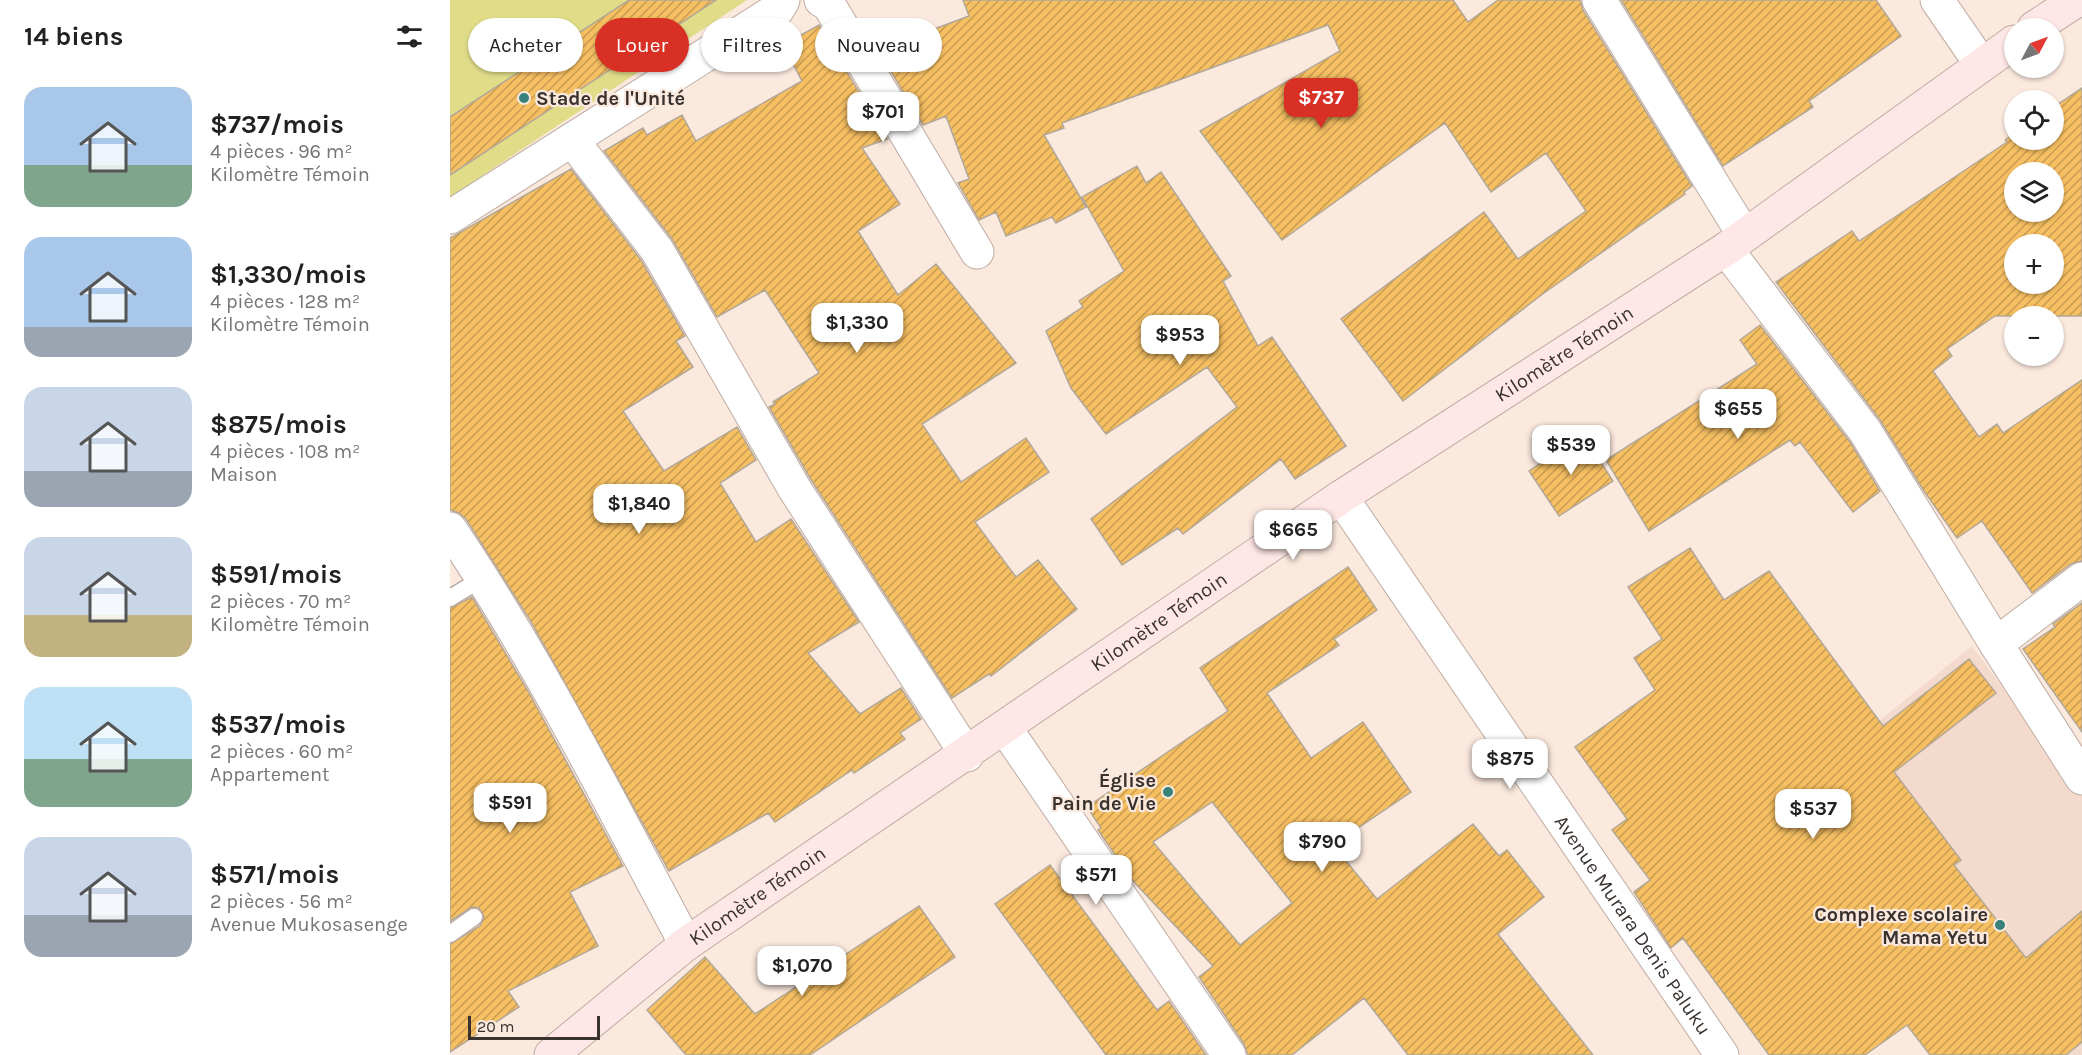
<!DOCTYPE html>
<html lang="fr">
<meta charset="utf-8">
<style>
body{margin:0;font-family:Karla,sans-serif;background:#f2f2f2;color:#222;height:100vh;display:flex;flex-direction:column;font-size:22px;white-space:nowrap}
*{box-sizing:border-box;margin:0}
p{font-size:20px;color:#767676}
.icon{flex:none;width:33px;height:33px;fill:none;stroke:currentColor;stroke-width:2;stroke-linecap:round;stroke-linejoin:round}
.map{position:relative;flex:1;overflow:hidden}
.details{display:flex;flex-direction:column;background:#fff;width:450px}
.details>*{flex:none}
.hud{position:absolute;left:18px;top:18px;width:570px;height:54px;display:flex;gap:12px}
.needle{width:39px;rotate:49deg}
.buttons{position:absolute;left:1554px;top:18px;display:grid;gap:12px}
.buttons a{display:grid;place-items:center;width:60px;height:60px;border-radius:50%;background:#fff;box-shadow:0 2px 4px #0004;font-size:30px}
.scale{position:absolute;left:18px;bottom:15px;width:132px;box-sizing:border-box;padding-left:6px;border:3px solid #39322e;border-top:0;font-size:16px;line-height:21px;white-space:nowrap;color:#39322e;-webkit-text-stroke:4px #fbe9de;paint-order:stroke}
.price{position:absolute;translate:-50% -51px;padding:0 14px;border-radius:12px;background:#fff;color:#222;font-size:20px;line-height:39px;filter:drop-shadow(0 2px 3px #0008)}
.price::after{content:'';position:absolute;left:50%;top:36px;width:18px;height:14px;margin-left:-9px;background:inherit;clip-path:polygon(0 0,100% 0,50% 100%)}
.price.current{background:#d93025;color:#fff}
ul{padding:0;list-style:none}
li{display:flex;align-items:center;gap:18px;height:150px;padding:0 24px}
li span{display:grid;place-items:center;flex:none;width:168px;height:120px;border-radius:18px;color:#555}
li>.icon{margin-inline-start:auto}
span .icon{width:72px;height:72px;fill:#fffc;stroke-width:1}
li b{font-size:26px}
h2{display:flex;justify-content:space-between;align-items:center;height:72px;padding:0 24px;font-size:26px}
.tag{padding:0 21px;border-radius:27px;background:#fff;box-shadow:0 2px 4px #0004;font-size:21px;line-height:54px}
.tag.current{background:#d93025;color:#fff}
main{display:flex;flex:1;min-height:0}
.map>svg:first-child{display:block}
.built{fill:#f4dacc}
.green{fill:#e0dc88}
.building{fill:url(#building-hatch);stroke:#b2a899;stroke-width:1.5;fill-rule:evenodd}
.lines{fill:none;stroke-linecap:round;stroke-linejoin:round}
.lane-casing{stroke:#beaca3;stroke-width:19}
.street-casing{stroke:#beaca3;stroke-width:35}
.secondary-casing{stroke:#beaca3;stroke-width:35}
.lane{stroke:#fff;stroke-width:16}
.street{stroke:#fff;stroke-width:33}
.secondary{stroke:#fee7e6;stroke-width:33}
.poi-dot{fill:#39817b;stroke:#fbe9de;stroke-width:2}
.labels{text-anchor:middle;dominant-baseline:central;stroke-width:4.5;stroke-linejoin:round;paint-order:stroke}
.poi-label{font-size:20px;font-weight:bold;fill:#39322e;stroke:#fbe9de;text-anchor:end}
.street-label{font-size:20px;fill:#39322e;stroke:#fbe9de}
</style>
<main>
<section class="details">
<h2>14 biens<svg class="icon" aria-label="filters" viewBox="0 0 24 24"><path d="M4 7h16M4 17h16"/><circle cx="9" cy="7" r="2"/><circle cx="15" cy="17" r="2"/></svg></h2>
<ul>
<li><span style="background:linear-gradient(#a9c7e8 65%,#7fa58c 0)"><svg class="icon" aria-label="home" viewBox="0 0 24 24"><path d="M3 11l9-7 9 7M6 9v11h12V9"/></svg></span><div><b>$737/mois</b><p>4 pièces · 96 m²</p><p>Kilomètre Témoin</p></div></li>
<li><span style="background:linear-gradient(#a9c7e8 75%,#9aa5b1 0)"><svg class="icon" aria-label="home" viewBox="0 0 24 24"><path d="M3 11l9-7 9 7M6 9v11h12V9"/></svg></span><div><b>$1,330/mois</b><p>4 pièces · 128 m²</p><p>Kilomètre Témoin</p></div></li>
<li><span style="background:linear-gradient(#c9d6e8 70%,#9aa5b1 0)"><svg class="icon" aria-label="home" viewBox="0 0 24 24"><path d="M3 11l9-7 9 7M6 9v11h12V9"/></svg></span><div><b>$875/mois</b><p>4 pièces · 108 m²</p><p>Maison</p></div></li>
<li><span style="background:linear-gradient(#c9d6e8 65%,#c2b280 0)"><svg class="icon" aria-label="home" viewBox="0 0 24 24"><path d="M3 11l9-7 9 7M6 9v11h12V9"/></svg></span><div><b>$591/mois</b><p>2 pièces · 70 m²</p><p>Kilomètre Témoin</p></div></li>
<li><span style="background:linear-gradient(#bfe0f5 60%,#7fa58c 0)"><svg class="icon" aria-label="home" viewBox="0 0 24 24"><path d="M3 11l9-7 9 7M6 9v11h12V9"/></svg></span><div><b>$537/mois</b><p>2 pièces · 60 m²</p><p>Appartement</p></div></li>
<li><span style="background:linear-gradient(#c9d6e8 65%,#9aa5b1 0)"><svg class="icon" aria-label="home" viewBox="0 0 24 24"><path d="M3 11l9-7 9 7M6 9v11h12V9"/></svg></span><div><b>$571/mois</b><p>2 pièces · 56 m²</p><p>Avenue Mukosasenge</p></div></li>
</ul>
</section>
<div class="map">
<svg width="1632" height="1055" viewBox="0 0 1632 1055">
<defs>
<pattern id="building-hatch" width="6" height="6" patternUnits="userSpaceOnUse" patternTransform="scale(1.5)"><rect width="6" height="6" fill="#f6bf62"/><path d="M-1 1l2-2M0 6l6-6M5 7l2-2" fill="none" stroke="#c89c51"/></pattern>
</defs>
<rect width="100%" height="100%" fill="#fbe9de"/>
<!-- built -->
<path class="built" d="M1522,646L1632,795V1055H1572L1354,781Z"/>
<!-- green -->
<path class="green" d="M0,0H297L0,197Z"/>
<!-- building -->
<path class="building" d="M179,0H266L0,175V117Z
M513,0H1003L1018,22L1048,0H1130L1133,10L1242,186L1234,192L1235,194L1094,293L953,401L891,319L1034,212L1068,259L1136,211L1096,153L1041,192L995,123L832,240L750,131L890,51L878,25L612,123L614,128L594,135L636,207L606,223L602,217L556,236L546,212L529,220L508,183L519,179L496,116L473,125L428,50L519,16Z
M1171,0H1426L1451,36L1359,101L1363,107L1273,166Z
M369,25L437,139L412,148L450,204L408,231L448,295L486,264L566,363L472,424L511,482L576,438L599,472L525,522L566,577L588,560L627,609L541,676L539,674L502,698L360,478L319,407L325,404L323,402L369,373L315,290L267,317L222,239L154,151L193,128L197,135L232,115L246,141L352,81L333,45Z
M1632,88V316H1545L1497,349L1502,356L1483,371L1529,437L1547,424L1553,433L1632,380V561L1621,564L1582,593L1532,521L1507,538L1474,491L1430,420L1326,282L1402,231L1409,241L1557,142L1555,140L1564,134V140H1604V107ZM1564,172H1604V212H1564ZM1564,244H1604V284H1564Z
M687,166L696,183L711,172L781,276L773,281L808,346L822,337L896,446L845,479L831,459L733,534L728,528L672,565L641,519L787,407L757,367L656,434L621,388L596,331L633,307L629,301L674,271L632,197Z
M121,169L191,260L235,336L226,341L243,367L173,411L214,471L287,427L306,460L270,483L306,542L341,519L409,622L358,653L410,714L451,688L471,719L450,733L455,739L404,773L402,770L325,822L318,813L219,871L80,620L16,519L9,513L0,510V238Z
M1310,325L1400,442L1430,491L1403,512L1350,442L1345,446L1340,440L1199,531L1156,460L1307,364L1290,340Z
M1133,435L1163,481L1109,516L1079,471Z
M1240,548L1274,600L1319,571L1433,726L1519,659L1546,693L1444,772L1511,860L1504,865L1576,958L1632,911V1042L1616,1055H1480L1457,1025L1415,1055H1319L1233,938L1221,948L1184,892L1200,880L1162,830L1177,819L1125,747L1205,690L1184,658L1212,639L1178,587Z
M898,567L927,610L884,639L889,645L817,693L861,758L913,722L961,792L883,845L927,899L1023,824L1049,856L1057,850L1094,897L1048,934L1143,1055H958L914,998L842,1055H798L794,1044L749,977L763,966L683,881L648,830L651,828L637,807L778,711L750,668ZM762,802L842,903L790,945L703,842Z
M22,597L78,691L173,866L120,892L148,946L58,991L69,1007L0,1052V944L30,926L34,917L29,908L22,907L0,921V608Z
M1632,603V732L1573,649L1605,627L1603,624Z
M600,865L707,1010L719,1001L756,1055H656L545,904Z
M469,906L505,957L360,1055H236L197,1010L255,957L305,1014Z"/>
<g class="lines">
<!-- lane casing -->
<g class="lane-casing">
<path id="lane" d="M0,598L33,578
M0,934L24,917"/>
</g>
<!-- street casing -->
<g class="street-casing">
<g id="street">
<path d="M371,0L379,5L527,252"/>
<path d="M1149,0L1294,235"/>
<path d="M1487,0L1531,64"/>
<path d="M122,140L207,250L344,488L517,755"/>
<path d="M0,217L328,9L333,0"/>
<path d="M1276,249L1415,431L1546,644L1632,778"/>
<path id="s1" d="M891,497L1272,1055"/>
<path d="M0,529C89,661 161,804 236,944"/>
<path d="M1546,644L1632,579"/>
<path d="M555,728L779,1055"/>
</g>
</g>
<!-- secondary casing -->
<g class="secondary-casing">
<g id="secondary">
<path d="M1584,28L1627,0"/>
<path id="s2" d="M101,1055L236,944L891,497L1276,249L1564,42"/>
</g>
</g>
<!-- lane -->
<use href="#lane" class="lane"/>
<!-- street -->
<use href="#street" class="street"/>
<!-- secondary -->
<use href="#secondary" class="secondary"/>
</g>
<!-- markers -->
<g class="poi-dot">
<circle cx="74" cy="98" r="6"/>
<circle cx="718" cy="792" r="6"/>
<circle cx="1550" cy="925" r="6"/>
</g>
<g class="labels">
<!-- poi labels -->
<g class="poi-label">
<text x="86" y="98" text-anchor="start">Stade de l'Unité</text>
<text x="706" y="780">Église<tspan x="706" dy="23">Pain de Vie</tspan></text>
<text x="1538" y="914">Complexe scolaire<tspan x="1538" dy="23">Mama Yetu</tspan></text>
</g>
<!-- street labels -->
<g class="street-label">
<text stroke="none"><textPath href="#s2" startOffset="1233">Kilomètre Témoin</textPath></text>
<text stroke="none"><textPath href="#s2" startOffset="747">Kilomètre Témoin</textPath></text>
<text stroke="none"><textPath href="#s2" startOffset="261">Kilomètre Témoin</textPath></text>
<text stroke="none"><textPath href="#s1" startOffset="518">Avenue Murara Denis Paluku</textPath></text>
</g>
</g>
</svg>
<div class="buttons">
<a><svg class="needle" viewBox="-14 -14 28 28"><path d="M0-13l5 13h-10z" fill="#e53935"/><path d="M0 13l5-13h-10z" fill="#767676"/></svg></a>
<a><svg class="icon" aria-label="locate" viewBox="0 0 24 24"><circle cx="12" cy="12" r="6"/><path d="M12 2v4M12 18v4M2 12h4M18 12h4"/></svg></a>
<a><svg class="icon" aria-label="layers" viewBox="0 0 24 24"><path d="M12 4l9 5-9 5-9-5zM3 14l9 5 9-5"/></svg></a>
<a>+</a>
<a>−</a>
</div>
<div class="scale">20 m</div>
<b class="price current" style="left:871px;top:129px">$737</b>
<b class="price" style="left:433px;top:143px">$701</b>
<b class="price" style="left:407px;top:354px">$1,330</b>
<b class="price" style="left:730px;top:366px">$953</b>
<b class="price" style="left:1288px;top:440px">$655</b>
<b class="price" style="left:1121px;top:476px">$539</b>
<b class="price" style="left:189px;top:535px">$1,840</b>
<b class="price" style="left:843px;top:561px">$665</b>
<b class="price" style="left:1060px;top:790px">$875</b>
<b class="price" style="left:60px;top:834px">$591</b>
<b class="price" style="left:1363px;top:840px">$537</b>
<b class="price" style="left:872px;top:873px">$790</b>
<b class="price" style="left:646px;top:906px">$571</b>
<b class="price" style="left:352px;top:997px">$1,070</b>
<div class="hud">
<a class="tag">Acheter</a>
<a class="tag current">Louer</a>
<a class="tag">Filtres</a>
<a class="tag">Nouveau</a>
</div>
</div>
</main>
